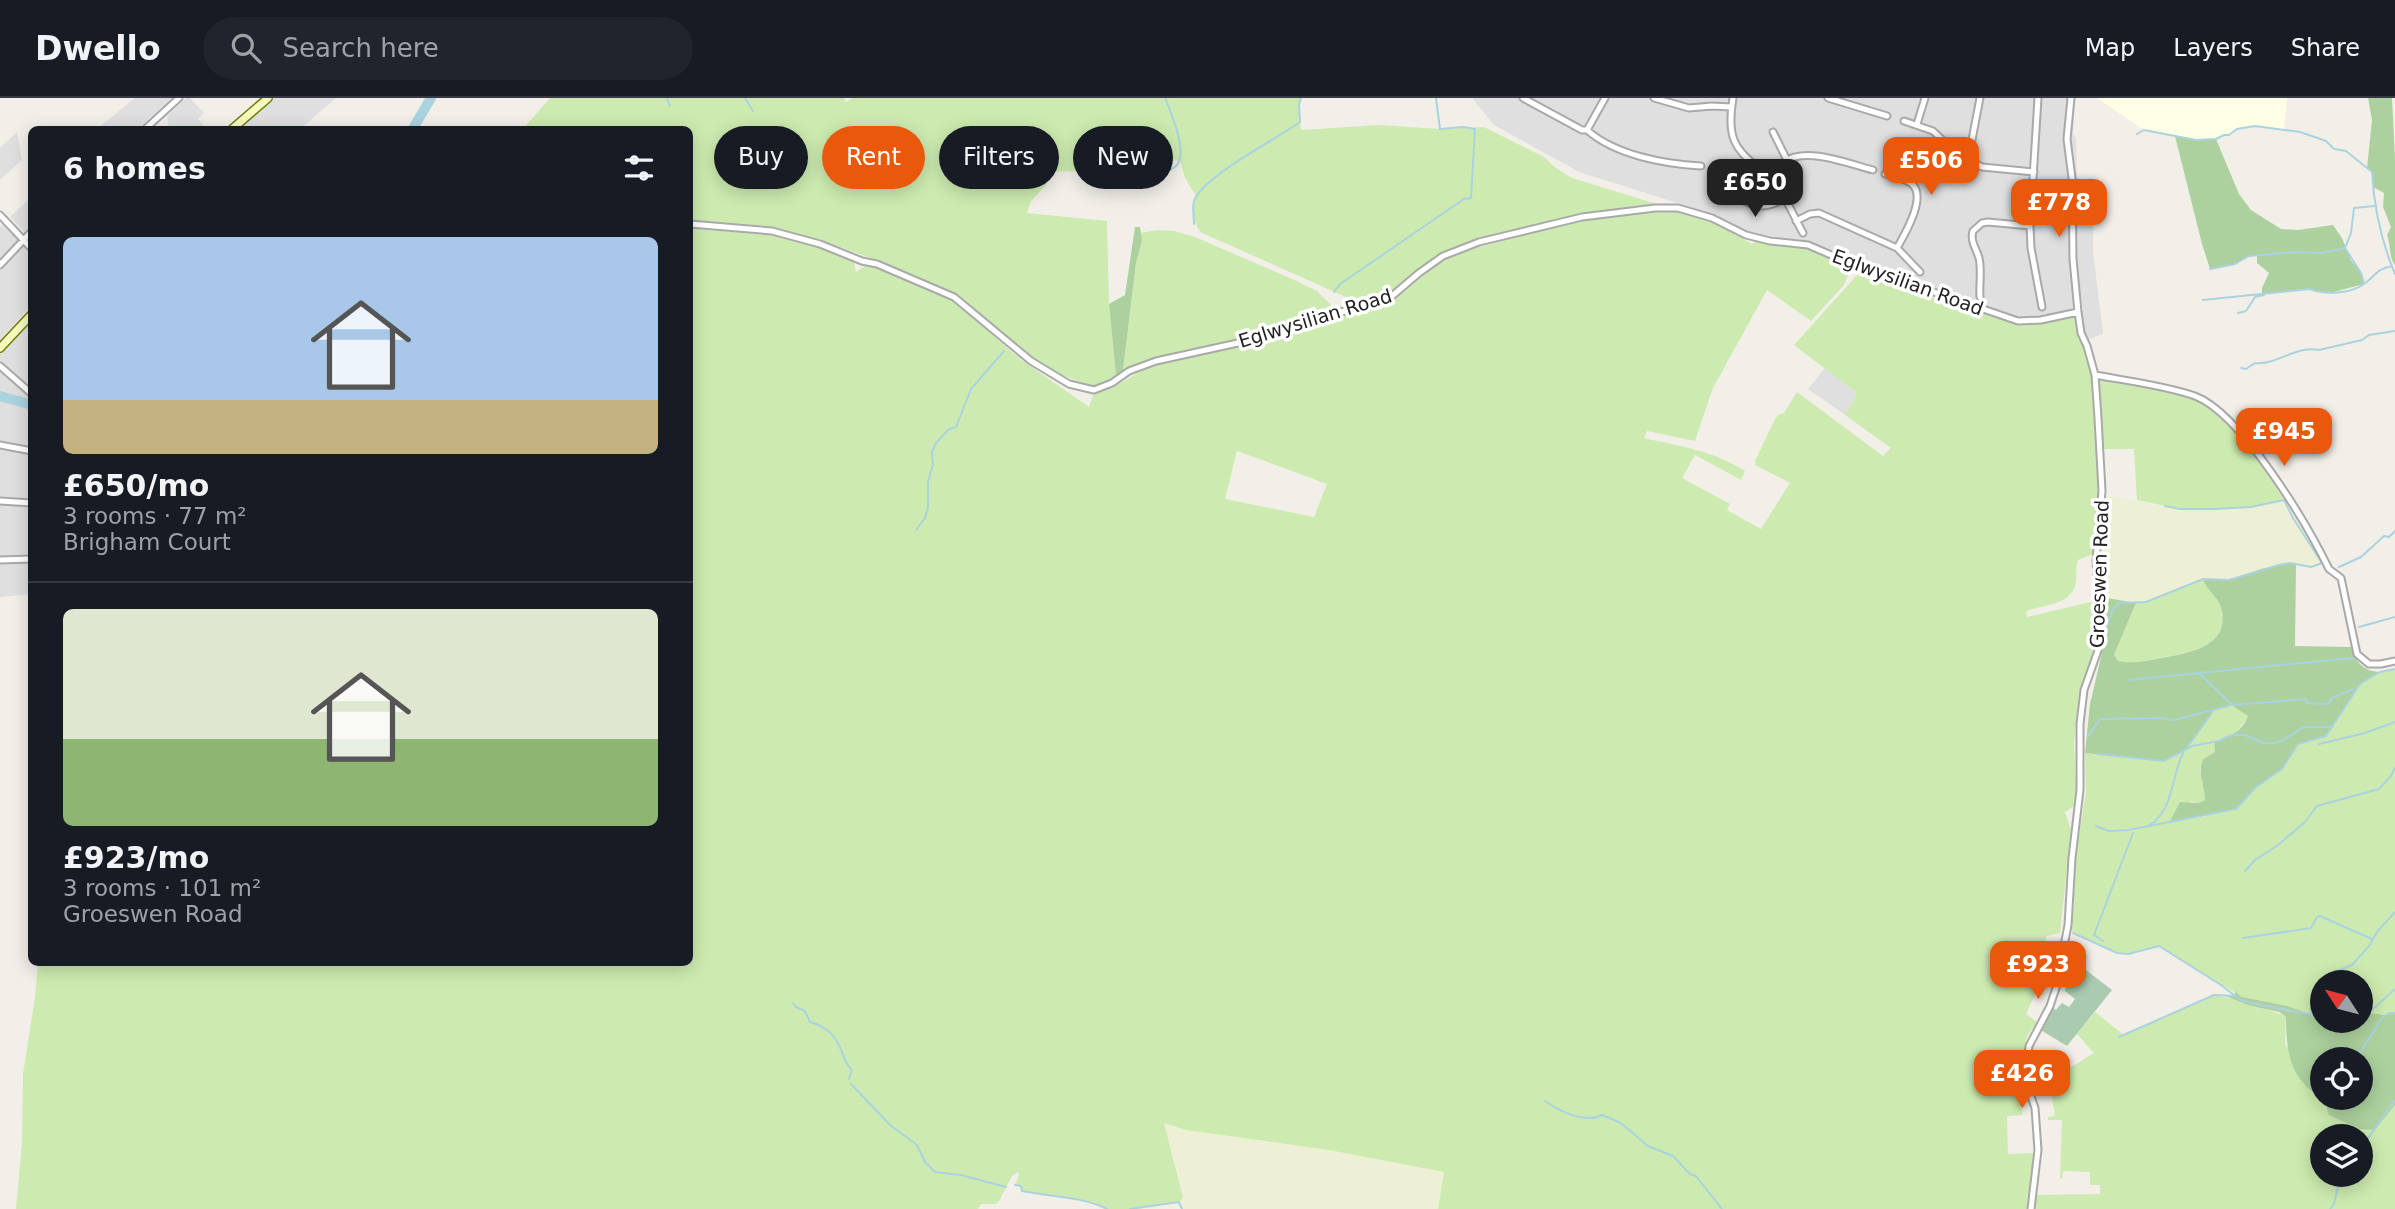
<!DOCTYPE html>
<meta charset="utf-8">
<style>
body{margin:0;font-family:"DejaVu Sans",sans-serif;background:#20242c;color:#f1f3f6;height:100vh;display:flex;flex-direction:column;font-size:26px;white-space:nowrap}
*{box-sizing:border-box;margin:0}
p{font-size:23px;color:#9ea1a6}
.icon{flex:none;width:38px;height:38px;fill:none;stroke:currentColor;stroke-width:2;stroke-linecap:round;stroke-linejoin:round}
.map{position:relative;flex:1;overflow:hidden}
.details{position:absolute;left:28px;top:28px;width:665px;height:840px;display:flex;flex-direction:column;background:#171b24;border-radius:10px;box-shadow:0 4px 18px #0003}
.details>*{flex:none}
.top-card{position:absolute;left:714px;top:28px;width:665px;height:63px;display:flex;gap:14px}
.needle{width:46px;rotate:306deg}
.tools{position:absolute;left:2310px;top:872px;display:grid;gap:14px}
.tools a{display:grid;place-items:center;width:63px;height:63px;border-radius:50%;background:#171b24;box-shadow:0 4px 18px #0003;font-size:35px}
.price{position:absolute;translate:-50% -60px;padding:0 16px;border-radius:14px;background:#ea580c;color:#fff;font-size:23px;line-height:46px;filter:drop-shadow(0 2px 4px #0008)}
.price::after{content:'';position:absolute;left:50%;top:42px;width:21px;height:16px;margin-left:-10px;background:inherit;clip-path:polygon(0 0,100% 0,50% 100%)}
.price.selected{background:#222;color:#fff}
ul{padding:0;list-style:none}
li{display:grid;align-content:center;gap:14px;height:371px;padding:0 35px}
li+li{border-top:2px solid #363941}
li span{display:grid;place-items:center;height:217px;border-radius:10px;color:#555}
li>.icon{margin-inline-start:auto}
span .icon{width:126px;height:126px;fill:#fffc;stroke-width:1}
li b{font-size:30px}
h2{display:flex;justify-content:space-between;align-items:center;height:84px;padding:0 35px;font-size:30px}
.tag{padding:0 24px;border-radius:32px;background:#171b24;box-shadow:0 4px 18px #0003;font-size:24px;line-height:63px}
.tag.selected{background:#ea580c;color:#fff}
header{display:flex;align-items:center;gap:42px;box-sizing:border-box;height:98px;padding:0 35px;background:#171b24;border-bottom:2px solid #363941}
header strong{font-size:33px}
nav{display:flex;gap:38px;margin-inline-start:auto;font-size:24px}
.search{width:490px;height:63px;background:#20242c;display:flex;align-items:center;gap:18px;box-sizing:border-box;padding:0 24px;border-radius:38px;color:#9ea1a6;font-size:26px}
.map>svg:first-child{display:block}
.residential{fill:#e0dfdf}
.education{fill:#ffffe5}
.farmland{fill:#eef0d5}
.grass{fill:#cdebb0;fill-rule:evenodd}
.forest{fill:#add19e;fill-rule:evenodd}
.cemetery{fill:#aacbaf}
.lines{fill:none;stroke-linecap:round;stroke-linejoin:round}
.stream{stroke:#aad3df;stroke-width:2}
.river{stroke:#aad3df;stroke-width:10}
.street-casing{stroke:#a9a9a9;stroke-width:9}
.secondary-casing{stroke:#707d05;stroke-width:10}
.street{stroke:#fff;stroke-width:5}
.secondary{stroke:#f7fabf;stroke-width:7}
.labels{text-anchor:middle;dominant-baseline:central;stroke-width:7;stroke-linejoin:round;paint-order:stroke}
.street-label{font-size:19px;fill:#222;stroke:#fff}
</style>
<header>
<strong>Dwello</strong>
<div class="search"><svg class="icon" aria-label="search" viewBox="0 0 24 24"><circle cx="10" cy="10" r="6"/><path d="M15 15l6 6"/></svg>Search here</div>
<nav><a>Map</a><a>Layers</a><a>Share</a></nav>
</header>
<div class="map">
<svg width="2395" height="1111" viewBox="0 0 2395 1111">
<rect width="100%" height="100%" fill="#f2efe9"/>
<!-- residential -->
<path class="residential" d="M135,0H172L137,31H97Z
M186,0H190L204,15L198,21L207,31H169L167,18Z
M274,0H336L300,31L236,32Z
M1472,0H2075L2073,36L2076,41L2077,79L2094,94L2093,153L2103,236L2087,242L2081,215L2083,212L2081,200L2070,212L2056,216L2029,221L2008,218L1860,166L1806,143L1749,135L1712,116L1579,74L1494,27Z
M17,34L22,62L0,82V50Z
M31,99V142L10,119Z
M3,126L32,156L31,208L0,242V129Z
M31,221V496L0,499V254Z
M1825,270L1857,295L1845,317L1808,291Z"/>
<!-- education -->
<path class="education" d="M2097,0H2287L2284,31L2255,28L2237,31L2229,37H2224L2216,41L2196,42L2144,32Z"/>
<!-- farmland -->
<path class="farmland" d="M2104,397L2180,411L2251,409L2284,402L2293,420L2322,465L2311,469L2291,465L2278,467L2229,482L2203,481L2146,504L2102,499L2098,466Z
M1163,1025L1186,1032L1329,1052L1445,1074L1438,1111H1182L1179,1104L1182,1099Z"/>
<!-- grass -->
<path class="grass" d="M550,0H844L846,4L853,0H1301L1299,7L1301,32L1379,27L1440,31L1484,29L1544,59L1556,70L1572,80L1660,107L1576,116L1478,141L1441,156L1390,197L1362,203L1346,199L1200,134C1193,123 1191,110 1196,98L1185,80L1180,62L1089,73L1043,74L1046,87L1031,103L1027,115L1107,123L1109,206L1116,277L1102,286L1093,289L1057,275L1022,252L962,201L870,160L819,141L765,128L690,123V32H522Z
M1667,111L1709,121L1752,146L1756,143L1806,149L1846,167L1850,172L1844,187L1811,223L1767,192L1713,290L1695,343L1647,333L1644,340C1680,348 1714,353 1745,373L1741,382L1695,357L1682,380L1730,406L1727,412L1761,431L1790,385L1755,367V363L1774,323L1778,317L1784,315L1797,294L1883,358L1891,350L1845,317L1857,295L1794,247L1858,176L1867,173L1936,200L1954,202L2026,226L2046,225L2064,218H2074L2076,220L2080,243L2085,249L2092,282L2099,388L2093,456L2078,462C2075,470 2077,476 2076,484C2073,507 2043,507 2026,513L2027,519L2095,503L2098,537L2090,572L2079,595L2074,645L2076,691L2074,708L2065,714L2071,732L2060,835L2046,838L2044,876L2026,916L2037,924L2027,938L2025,949L2022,1017L2007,1018L2008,1056L2035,1055L2028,1111H1438L1444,1074L1329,1052L1186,1032L1164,1025L1183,1100L1179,1104L1130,1111H1107L1093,1104L1022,1093L1021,1088L1015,1087L1019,1077L1018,1074L1012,1078L999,1103L996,1106H981L978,1111H16L22,1045L23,976L35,899L38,865L690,864V130C744,137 806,132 854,164L856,174L866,167L896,177L953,202L1020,261L1089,309L1094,295C1120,291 1140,269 1166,262C1185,257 1205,255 1224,250C1259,242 1293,228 1327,218C1350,212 1373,210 1394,199C1417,188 1429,166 1455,156L1578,122ZM1237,353L1327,386L1314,419L1225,401Z
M1158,132L1174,133L1195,139L1290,180L1317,193L1336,212L1264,238L1184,252L1123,272L1136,165L1142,143L1139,135Z
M2098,282C2123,284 2177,292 2199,304C2231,322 2265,371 2284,402L2251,409L2201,411H2180L2137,402L2134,351H2102Z
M2203,481C2206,493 2219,498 2222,513C2229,546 2192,555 2167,559C2150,562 2135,567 2118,563L2114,557L2136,505C2157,503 2182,488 2203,481Z
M2395,571V915L2386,917L2361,914V884H2322V916L2312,917L2288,908L2242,899L2159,848L2128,856L2117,855L2073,835L2070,830L2074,804L2073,776L2086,693L2085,655L2164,663L2200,632L2213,613L2231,607L2248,618L2247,621L2233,637L2214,644L2215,654L2203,661L2200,671L2206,702L2198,705L2191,703L2169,724L2207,718L2256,689L2270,680L2287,663L2298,646L2326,638L2360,586L2380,574Z
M2214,897C2224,898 2279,914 2286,919L2285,946L2313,995L2324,1001L2336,1019L2349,1026L2375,1032L2395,1007V1111H2033L2035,1097L2100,1096V1087H2090V1074L2063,1073L2062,1081H2060L2062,1022H2048V1019L2055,1018L2049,983L2094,955L2077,936L2095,914L2124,937ZM2322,1038H2361V1076H2322Z"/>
<!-- forest -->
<path class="forest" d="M2368,0H2392L2395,61V167C2389,161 2391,146 2387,137L2391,129L2383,109L2384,95L2373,89L2372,74L2367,70L2372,22Z
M2175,38L2196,42L2216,41L2239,96L2251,112L2281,131L2298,132L2333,127L2342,140L2351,162L2361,175L2364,186L2330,195L2310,191L2265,196H2262V190L2269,175L2257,165V157L2249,158L2235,166L2210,171L2202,146Z
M1135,129H1140L1142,143L1136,165L1123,272L1116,277L1109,206L1125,197Z
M2290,465L2296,467L2295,548L2351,549C2357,565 2363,573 2380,574L2360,586L2326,638L2298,646L2282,671L2256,689L2236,711L2169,725L2180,704L2198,705L2205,702C2205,687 2197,676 2203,661L2215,654L2214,644C2228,640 2243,633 2248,618L2231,607L2213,613L2185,653L2164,663L2085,655L2090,606L2104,546L2102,499L2136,505L2114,557L2118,563C2134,566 2146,563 2162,560C2187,555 2229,549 2222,513C2219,498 2206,493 2203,481L2229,482L2261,471Z
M2235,894L2242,899L2288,908L2312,917L2322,916V922H2361V914L2386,917L2395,915V1007L2375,1032L2360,1031L2329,1017L2324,1001C2290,983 2286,954 2286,919L2279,914L2248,907L2225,898H2234ZM2322,961H2361V999H2322Z"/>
<!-- cemetery -->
<path class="cemetery" d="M2065,856L2112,892L2067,948L2039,931L2052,909L2056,912L2062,905L2069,909L2075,901L2065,893L2066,885L2061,881Z"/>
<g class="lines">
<!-- stream -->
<path class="stream" d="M667,0L670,8
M745,0L753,13
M2137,36L2144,32L2196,42L2216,41L2224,37H2229L2237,31L2255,28L2300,34L2326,43L2334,51L2346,53L2372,74C2374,109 2381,143 2395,176
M1150,79C1159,77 1169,74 1176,68C1189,56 1171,14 1165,0
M1194,126C1194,119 1192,110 1194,103C1202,79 1278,40 1300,24L1299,7L1301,0
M2210,171L2235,166L2249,158L2294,154L2322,155L2345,150
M2364,185L2361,175L2345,150L2351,135L2354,110L2374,108
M1334,194L1340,186L1464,101L1471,100L1475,31L1463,29L1440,31L1436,0
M2203,202L2310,191C2326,197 2350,196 2364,186C2377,177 2374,172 2392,168
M2238,215L2246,213L2255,199L2264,197
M2241,270L2246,271L2255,265C2274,268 2297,247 2319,252L2362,242L2369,237L2395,233
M916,432L925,420L928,409V384L933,366L932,354L936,345L949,331L956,329L971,291L1004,253
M2339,469L2361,459L2384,438L2389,439L2395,433
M2359,529L2395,519
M2105,533L2112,513L2119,505L2146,504L2203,481L2229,482L2279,467L2290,465L2311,469L2322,465L2293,420L2284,402L2251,409L2215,411H2180L2165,408
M2200,576L2231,606
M2128,582L2353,560
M2088,638L2100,621L2159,620L2175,622L2231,607L2306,601L2307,605L2329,606L2332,600L2353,591
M2319,646L2365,635L2395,624
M2186,651L2212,615
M2097,656L2164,663L2192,648L2219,643L2231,637H2245L2263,645H2274L2282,643L2303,629H2330
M2150,727C2174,711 2171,679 2183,655
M2096,728L2109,733L2128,732L2236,711L2256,689L2282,671L2298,646L2326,638L2360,586L2380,574L2395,571
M2245,773L2255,762L2278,747L2305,724L2317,708L2379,691L2391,678L2395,669
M2073,835L2117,855L2128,856L2159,848L2221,887L2242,903L2312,917L2310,911L2322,896
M2243,840L2311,830L2317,819L2320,818L2372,841
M2103,843L2094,837L2133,735
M2331,884L2337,873L2352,867L2369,848L2377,834L2395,814
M793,905L796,909L805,913L810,924C825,928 836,938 841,952C845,960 845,966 852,972L849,981
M2372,912L2395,891
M2119,939L2214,897L2235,898
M2356,961L2383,919L2389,915H2395
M851,986L890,1027L917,1047L925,1064L935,1074L961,1077L1006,1089
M2311,988L2322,998
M2327,999L2330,1002L2334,999
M1545,1003C1559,1013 1585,1026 1602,1017L1621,1025L1648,1048L1673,1058L1690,1076L1696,1078L1722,1111
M2361,1050L2395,1002
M1015,1087L1021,1088L1022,1093C1051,1099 1081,1098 1107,1111
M1130,1111L1179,1104L1182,1111
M2330,1111L2334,1106L2341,1076"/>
<!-- river -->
<path class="river" d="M412,32L431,0
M0,298L32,307"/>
<!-- street casing -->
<g class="street-casing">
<path id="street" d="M1523,0L1582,32H1587L1605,0
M1654,0L1689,10L1712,8L1731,9
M1733,0C1724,54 1744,53 1775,87C1787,100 1794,119 1803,135
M1828,0L1887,18
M2038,0L2030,128L2031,150L2042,209
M1904,23L1933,33L1956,55L1982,69L2034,74
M1917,26L1925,0
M144,32L179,0
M1587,32C1615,57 1664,66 1701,68
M1773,34L1787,62
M1964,60L1971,47L1980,0
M1885,76C1894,79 1905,80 1912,86C1927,99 1905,136 1897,150
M1769,81C1774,76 1778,68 1784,64C1806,48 1849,66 1873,72
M1726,94C1752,106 1757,115 1784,101
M0,117L32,151
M1796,123L1810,116L1819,115L1897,150L1920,174
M690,126L772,133L820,146L862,163L877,166L954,199L1031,263L1069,286L1094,292L1112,285L1129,273L1156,263L1265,239L1321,218L1365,209L1392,198L1419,175L1443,158L1479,144L1582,119L1655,110H1678L1712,120L1746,137L1770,143L1808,147L1852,166L2018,223L2041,222L2078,214
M0,167L32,133
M1980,199C1979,186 1982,173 1979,160C1976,150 1970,143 1973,133L1982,125L1988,124L2030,128
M0,268L32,296
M2095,277C2127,283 2163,287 2195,298C2242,316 2307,426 2329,471L2341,480L2357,556L2369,566H2381L2395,563
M0,347L32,353
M0,403L32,405
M0,462L32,461
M2031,1111L2038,1052L2035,1010L2027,987V962L2029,948L2050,908L2056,890L2068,827L2072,760L2080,692V626L2084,592L2101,544L2096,463L2102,393L2098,320L2095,277L2087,248L2081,235L2078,214L2073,161L2072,80L2067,41L2071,0"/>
</g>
<!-- secondary casing -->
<g class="secondary-casing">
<path id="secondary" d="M231,32L268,0
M0,250L32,216"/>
</g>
<!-- street -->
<use href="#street" class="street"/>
<!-- secondary -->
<use href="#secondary" class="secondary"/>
</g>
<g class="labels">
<!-- street labels -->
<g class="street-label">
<text transform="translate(1908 184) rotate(20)">Eglwysilian Road</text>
<text transform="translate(1315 220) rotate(-17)">Eglwysilian Road</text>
<text transform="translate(2099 476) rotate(-88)">Groeswen Road</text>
</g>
</g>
</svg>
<div class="tools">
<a><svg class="needle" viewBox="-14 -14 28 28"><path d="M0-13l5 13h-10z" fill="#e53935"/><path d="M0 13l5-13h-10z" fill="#9ea1a6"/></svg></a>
<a><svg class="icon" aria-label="locate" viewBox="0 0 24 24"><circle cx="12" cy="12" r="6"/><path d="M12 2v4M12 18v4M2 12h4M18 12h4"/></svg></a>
<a><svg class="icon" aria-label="layers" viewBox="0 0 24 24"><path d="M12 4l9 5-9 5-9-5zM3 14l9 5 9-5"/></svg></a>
</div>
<b class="price" style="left:1931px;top:99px">£506</b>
<b class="price selected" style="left:1755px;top:121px">£650</b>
<b class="price" style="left:2059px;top:141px">£778</b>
<b class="price" style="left:2284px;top:370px">£945</b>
<b class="price" style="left:2038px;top:903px">£923</b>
<b class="price" style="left:2022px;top:1012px">£426</b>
<div class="top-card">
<a class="tag">Buy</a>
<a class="tag selected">Rent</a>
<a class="tag">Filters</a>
<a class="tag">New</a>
</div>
<section class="details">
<h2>6 homes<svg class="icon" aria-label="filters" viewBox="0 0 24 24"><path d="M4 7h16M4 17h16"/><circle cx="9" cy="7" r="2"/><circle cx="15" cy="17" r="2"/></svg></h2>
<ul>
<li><span style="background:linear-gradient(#a9c7e8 75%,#c2b280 0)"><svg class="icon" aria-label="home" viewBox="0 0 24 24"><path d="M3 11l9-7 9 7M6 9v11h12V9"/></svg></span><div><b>£650/mo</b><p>3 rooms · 77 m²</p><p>Brigham Court</p></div></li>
<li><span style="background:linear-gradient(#dfe7d0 60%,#8fb573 0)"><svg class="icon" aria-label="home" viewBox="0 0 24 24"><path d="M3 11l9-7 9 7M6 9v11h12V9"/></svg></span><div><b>£923/mo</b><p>3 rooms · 101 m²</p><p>Groeswen Road</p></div></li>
</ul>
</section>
</div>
